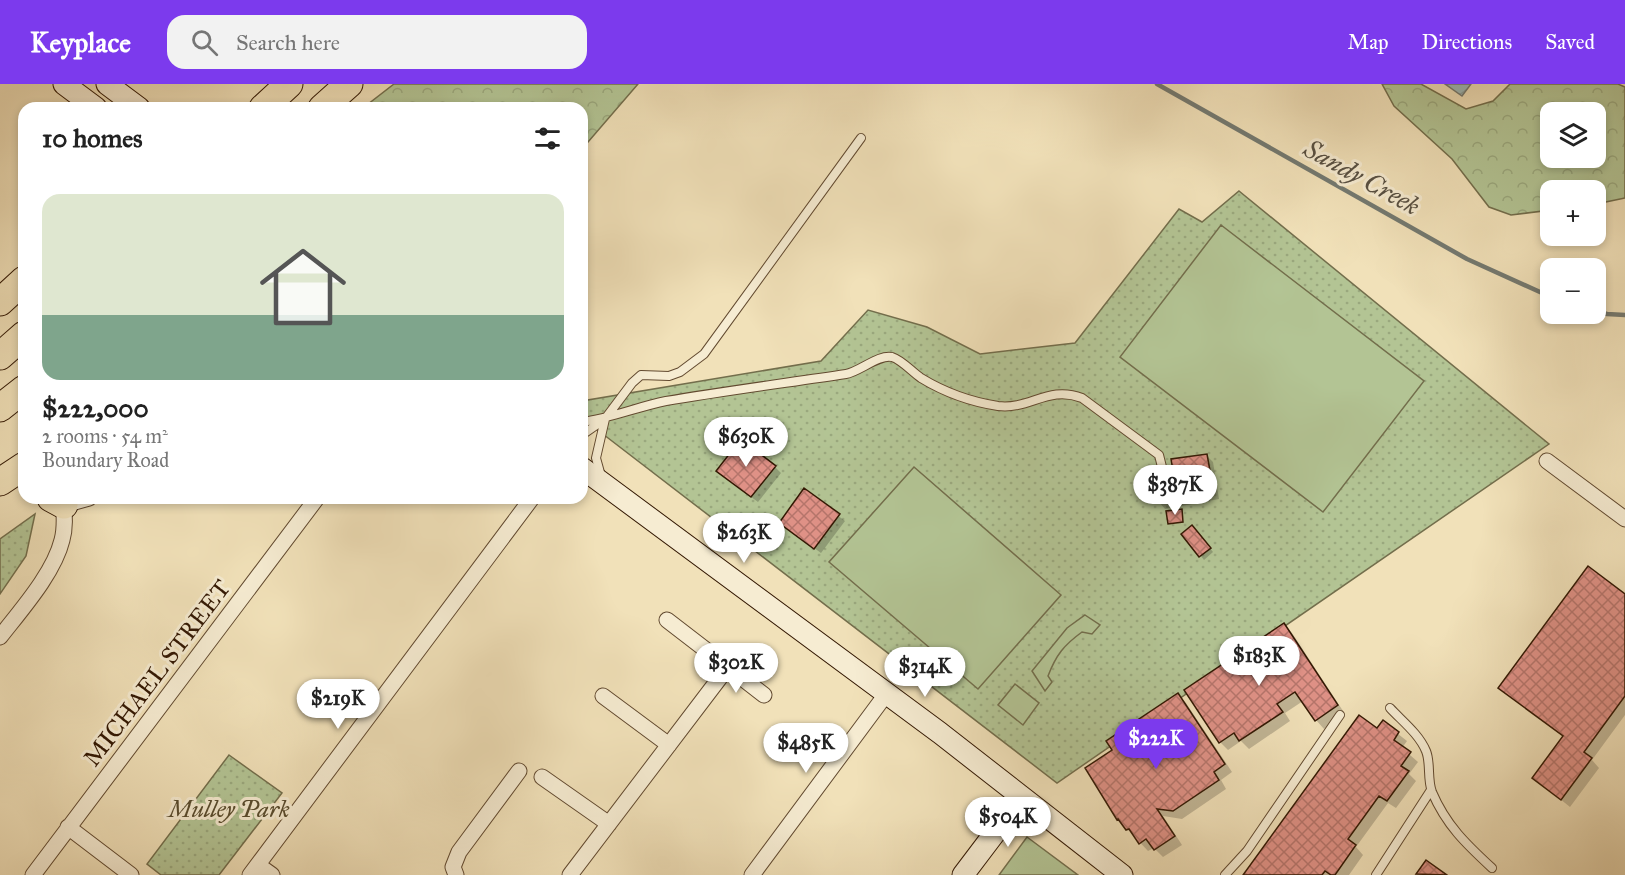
<!DOCTYPE html>
<meta charset="utf-8">
<style>
body{margin:0;font-family:"IM FELL Great Primer",serif;background:#f2f2f2;color:#222;height:100vh;display:flex;flex-direction:column;font-size:22px;white-space:nowrap}
*{box-sizing:border-box;margin:0}
p{font-size:20px;color:#767676}
.icon{flex:none;width:33px;height:33px;fill:none;stroke:currentColor;stroke-width:2;stroke-linecap:round;stroke-linejoin:round}
.map{position:relative;flex:1;overflow:hidden}
.drawer{position:absolute;left:18px;top:18px;width:570px;height:402px;display:flex;flex-direction:column;background:#fff;border-radius:18px;box-shadow:0 3px 9px #0003}
.drawer>*{flex:none}
.controls{position:absolute;left:1540px;top:18px;display:grid;gap:12px}
.controls a{display:grid;place-items:center;width:66px;height:66px;border-radius:12px;background:#fff;box-shadow:0 3px 9px #0003;font-size:30px}
.price{position:absolute;translate:-50% -51px;padding:0 14px;border-radius:21px;background:#fff;color:#222;font-size:20px;line-height:39px;filter:drop-shadow(0 2px 3px #0008)}
.price::after{content:'';position:absolute;left:50%;top:36px;width:18px;height:14px;margin-left:-9px;background:inherit;clip-path:polygon(0 0,100% 0,50% 100%)}
.price.selected{background:#7c3aed;color:#fff}
ul{padding:0;list-style:none}
li{display:grid;align-content:center;gap:12px;height:318px;padding:0 24px}
li span{display:grid;place-items:center;height:186px;border-radius:18px;color:#555}
li>.icon{margin-inline-start:auto}
span .icon{width:108px;height:108px;fill:#fffc;stroke-width:1}
li b{font-size:26px}
h2{display:flex;justify-content:space-between;align-items:center;height:72px;padding:0 24px;font-size:26px}
header{display:flex;align-items:center;gap:36px;box-sizing:border-box;height:84px;padding:0 30px;background:#7c3aed;color:#fff}
header strong{font-size:28px}
nav{display:flex;gap:33px;margin-inline-start:auto;font-size:21px}
.search{width:420px;height:54px;background:#f2f2f2;display:flex;align-items:center;gap:15px;box-sizing:border-box;padding:0 21px;border-radius:18px;color:#767676;font-size:22px}
.map>svg:first-child{display:block}
.forest{fill:url(#forest-crowns);stroke:#736e4c;stroke-width:1.5;fill-rule:evenodd}
.park{fill:url(#park-dots);stroke:#736e4c;stroke-width:1.5}
.garden{fill:#b3c494;stroke:#736e4c;stroke-width:1.5}
.water{fill:url(#water-waves);stroke:#747a71;stroke-width:1.5}
.shadow{fill:#0003}
.lines{fill:none;stroke-linecap:round;stroke-linejoin:round}
.stream{stroke:#747a71;stroke-width:4.5}
.building{fill:url(#building-cross-hatch);stroke:#331803;stroke-width:1.5}
.lane-casing{stroke:#624a30;stroke-width:10}
.street-casing{stroke:#624a30;stroke-width:17}
.secondary-casing{stroke:#331803;stroke-width:23}
.highway-casing{stroke:#331803;stroke-width:29}
.lane{stroke:#f6ecd2;stroke-width:8}
.street{stroke:#f6ecd2;stroke-width:15}
.secondary{stroke:#f6ecd2;stroke-width:21}
.highway{stroke:#f1e1b9;stroke-width:27}
.labels{text-anchor:middle;dominant-baseline:central;stroke-width:6;stroke-linejoin:round;paint-order:stroke}
.street-label{font-size:24px;fill:#331803;stroke:#f6ecd2}
.park-label{font-size:24px;font-style:italic;fill:#594c2e;stroke:#f6ecd2}
.water-label{font-size:26px;font-style:italic;fill:#595143;stroke:#f6ecd2}
</style>
<header>
<strong>Keyplace</strong>
<div class="search"><svg class="icon" aria-label="search" viewBox="0 0 24 24"><circle cx="10" cy="10" r="6"/><path d="M15 15l6 6"/></svg>Search here</div>
<nav><a>Map</a><a>Directions</a><a>Saved</a></nav>
</header>
<div class="map">
<svg width="1625" height="791" viewBox="0 0 1625 791">
<defs>
<pattern id="forest-crowns" width="20" height="18" patternUnits="userSpaceOnUse" patternTransform="scale(1.5)"><rect width="20" height="18" fill="#b3c494"/><path d="M2 6a3 3 0 1 1 6 0M12 15a3 3 0 1 1 6 0" fill="none" stroke="#9aa87e"/></pattern>
<pattern id="park-dots" width="8" height="8" patternUnits="userSpaceOnUse" patternTransform="scale(1.5)"><rect width="8" height="8" fill="#b3c494"/><path d="M2 2h.1M6 6h.1" fill="none" stroke="#9aa87e" stroke-width="1.8" stroke-linecap="round"/></pattern>
<pattern id="water-waves" width="16" height="10" patternUnits="userSpaceOnUse" patternTransform="scale(1.5)"><rect width="16" height="10" fill="#9fbbba"/><path d="M0 5q4-4 8 0t8 0" fill="none" stroke="#89a09e"/></pattern>
<pattern id="building-cross-hatch" width="8" height="8" patternUnits="userSpaceOnUse" patternTransform="scale(1.5)"><rect width="8" height="8" fill="#df9186"/><path d="M0 0l8 8M0 8l8-8" fill="none" stroke="#b5756b"/></pattern>
</defs>
<rect width="100%" height="100%" fill="#f1e1b9"/>
<filter id="stains"><feTurbulence type="fractalNoise" baseFrequency=".00333" numOctaves="4"/><feColorMatrix values="0 0 0 0 .2 0 0 0 0 .09 0 0 0 0 .02 0 0 0 .5 -.17"/></filter>
<radialGradient id="worn" r=".72"><stop offset=".6" stop-color="#630" stop-opacity="0"/><stop offset="1" stop-color="#630" stop-opacity=".3"/></radialGradient>
<!-- forest -->
<path class="forest" d="M394,0H638L582,65V24H363Z
M1382,0H1421L1466,25L1493,17L1510,0H1618L1625,3V114L1596,120V106H1551V126L1511,131L1489,123L1452,75L1394,22ZM1551,28H1596V74H1551Z"/>
<!-- park -->
<path class="park" d="M1239,107L1549,360L1057,699L582,334V317L821,277L868,226L927,243L980,270L1075,259L1179,125L1202,138Z
M35,430L26,472L0,510V455Z
M229,671L282,709L219,791H161L147,780Z"/>
<!-- garden -->
<path class="garden" d="M1221,141L1424,297L1323,428L1120,273Z
M914,383L1061,511L978,605L829,478Z
M1085,531L1100,541L1092,550L1082,548C1064,561 1056,571 1048,592L1052,598L1045,607L1032,587L1067,544Z
M1015,600L1039,619L1023,641L998,621Z
M1027,753L1078,791H999Z"/>
<!-- water -->
<path class="water" d="M1445,0H1471L1462,12Z"/>
<!-- shadow -->
<path class="shadow" d="M1207,372L1213,378L1219,415L1165,425L1159,418L1176,394Z
M775,383L781,389L758,418L724,393Z
M804,406L845,437L821,469L787,444Z
M1196,447L1213,468L1204,476L1183,450Z
M1625,512V631L1592,676L1599,684L1570,723L1534,694L1564,653L1500,604Z
M1284,541L1292,549L1345,630L1324,645L1316,636L1303,617L1285,629L1290,637L1249,665L1241,657L1228,666L1220,658Z
M1178,611L1186,619L1232,688L1221,696L1226,705L1182,735L1163,732L1182,761L1163,773L1154,764L1148,767L1118,735L1087,685L1114,666Z
M1383,638L1407,657L1402,664L1418,678L1409,690L1416,697L1396,724L1388,719L1356,763L1363,771L1349,791H1244Z"/>
<g class="lines">
<!-- stream -->
<path class="stream" d="M1157,0L1467,175L1551,213
M1596,227L1607,230L1625,231"/>
</g>
<!-- building -->
<path class="building" d="M741,355L776,382L751,413L716,387Z
M1207,370L1214,409L1157,419L1154,402L1169,400L1168,394L1174,393L1171,375Z
M804,404L840,430L814,465L779,439Z
M1182,425L1183,438L1168,440L1166,427Z
M1192,441L1211,464L1199,473L1181,450Z
M1588,482L1625,510V612L1584,668L1592,674L1561,716L1532,694L1563,652L1498,604Z
M1284,539L1338,621L1315,637L1295,608L1277,620L1283,628L1239,657L1234,649L1219,659L1184,606Z
M1178,609L1225,680L1214,688L1219,696L1173,727L1157,725L1175,752L1154,766L1146,755L1139,760L1129,745L1126,746L1118,735L1117,736L1085,684L1112,666L1106,657Z
M1359,631L1377,644L1383,636L1399,648L1394,656L1411,668L1401,682L1409,687L1387,717L1379,712L1348,755L1356,761L1335,791H1331L1325,787L1322,791H1243Z
M1426,776L1447,791L1416,790Z"/>
<g class="lines">
<!-- lane casing -->
<g class="lane-casing">
<path id="lane" d="M582,338C611,334 637,323 666,317C725,307 786,299 846,290C859,288 879,270 892,273C902,276 912,288 921,294C944,308 972,318 998,322C1030,326 1048,301 1082,314L1159,371L1163,387
M582,351L605,335L632,299L641,291L669,292L680,288L704,270L861,54
M601,392L596,374L605,335
M1390,624C1402,637 1419,650 1426,667C1431,679 1427,695 1432,708C1446,741 1466,760 1492,784
M1225,791L1247,767L1340,631
M1376,791L1431,706"/>
</g>
<!-- street casing -->
<g class="street-casing">
<path id="street" d="M1547,377L1625,435
M64,421L89,414
M0,553C21,526 54,489 62,456C66,442 64,428 63,414
M728,583L764,611
M603,612L669,661
M542,693L609,740
M68,743L131,791
M258,781L272,791
M33,791L317,414
M250,791L532,414
M456,791L453,783L459,768L519,687
M570,791L728,583L667,536
M752,791L887,609"/>
</g>
<!-- secondary casing -->
<g class="secondary-casing">
<path id="secondary" d="M64,0L96,24
M107,0L139,24
M582,384L940,649L1122,791
M963,791L1022,713"/>
</g>
<!-- highway casing -->
<g class="highway-casing">
<path id="highway" d="M263,24L289,0
M322,24L349,0
M0,218L24,196
M0,272L24,251
M0,324L24,305
M0,398L24,382
M51,414L64,421"/>
</g>
<!-- lane -->
<use href="#lane" class="lane"/>
<!-- street -->
<use href="#street" class="street"/>
<!-- secondary -->
<use href="#secondary" class="secondary"/>
<!-- highway -->
<use href="#highway" class="highway"/>
</g>
<g class="labels">
<!-- street labels -->
<g class="street-label">
<text transform="translate(157 589) rotate(-53)">MICHAEL STREET</text>
</g>
<!-- park labels -->
<g class="park-label">
<text x="229" y="725">Mulley Park</text>
</g>
<!-- water labels -->
<g class="water-label">
<text transform="translate(1362 93) rotate(29)">Sandy Creek</text>
</g>
</g>
<rect width="100%" height="100%" filter="url(#stains)"/>
<rect width="100%" height="100%" fill="url(#worn)"/>
</svg>
<div class="controls">
<a><svg class="icon" aria-label="layers" viewBox="0 0 24 24"><path d="M12 4l9 5-9 5-9-5zM3 14l9 5 9-5"/></svg></a>
<a>+</a>
<a>−</a>
</div>
<b class="price" style="left:746px;top:384px">$630K</b>
<b class="price" style="left:1175px;top:432px">$387K</b>
<b class="price" style="left:744px;top:480px">$263K</b>
<b class="price" style="left:1259px;top:603px">$183K</b>
<b class="price" style="left:736px;top:610px">$302K</b>
<b class="price" style="left:925px;top:614px">$314K</b>
<b class="price" style="left:338px;top:646px">$219K</b>
<b class="price selected" style="left:1156px;top:686px">$222K</b>
<b class="price" style="left:806px;top:690px">$485K</b>
<b class="price" style="left:1008px;top:764px">$504K</b>
<section class="drawer">
<h2>10 homes<svg class="icon" aria-label="filters" viewBox="0 0 24 24"><path d="M4 7h16M4 17h16"/><circle cx="9" cy="7" r="2"/><circle cx="15" cy="17" r="2"/></svg></h2>
<ul>
<li><span style="background:linear-gradient(#dfe7d0 65%,#7fa58c 0)"><svg class="icon" aria-label="home" viewBox="0 0 24 24"><path d="M3 11l9-7 9 7M6 9v11h12V9"/></svg></span><div><b>$222,000</b><p>2 rooms · 54 m²</p><p>Boundary Road</p></div></li>
</ul>
</section>
</div>
